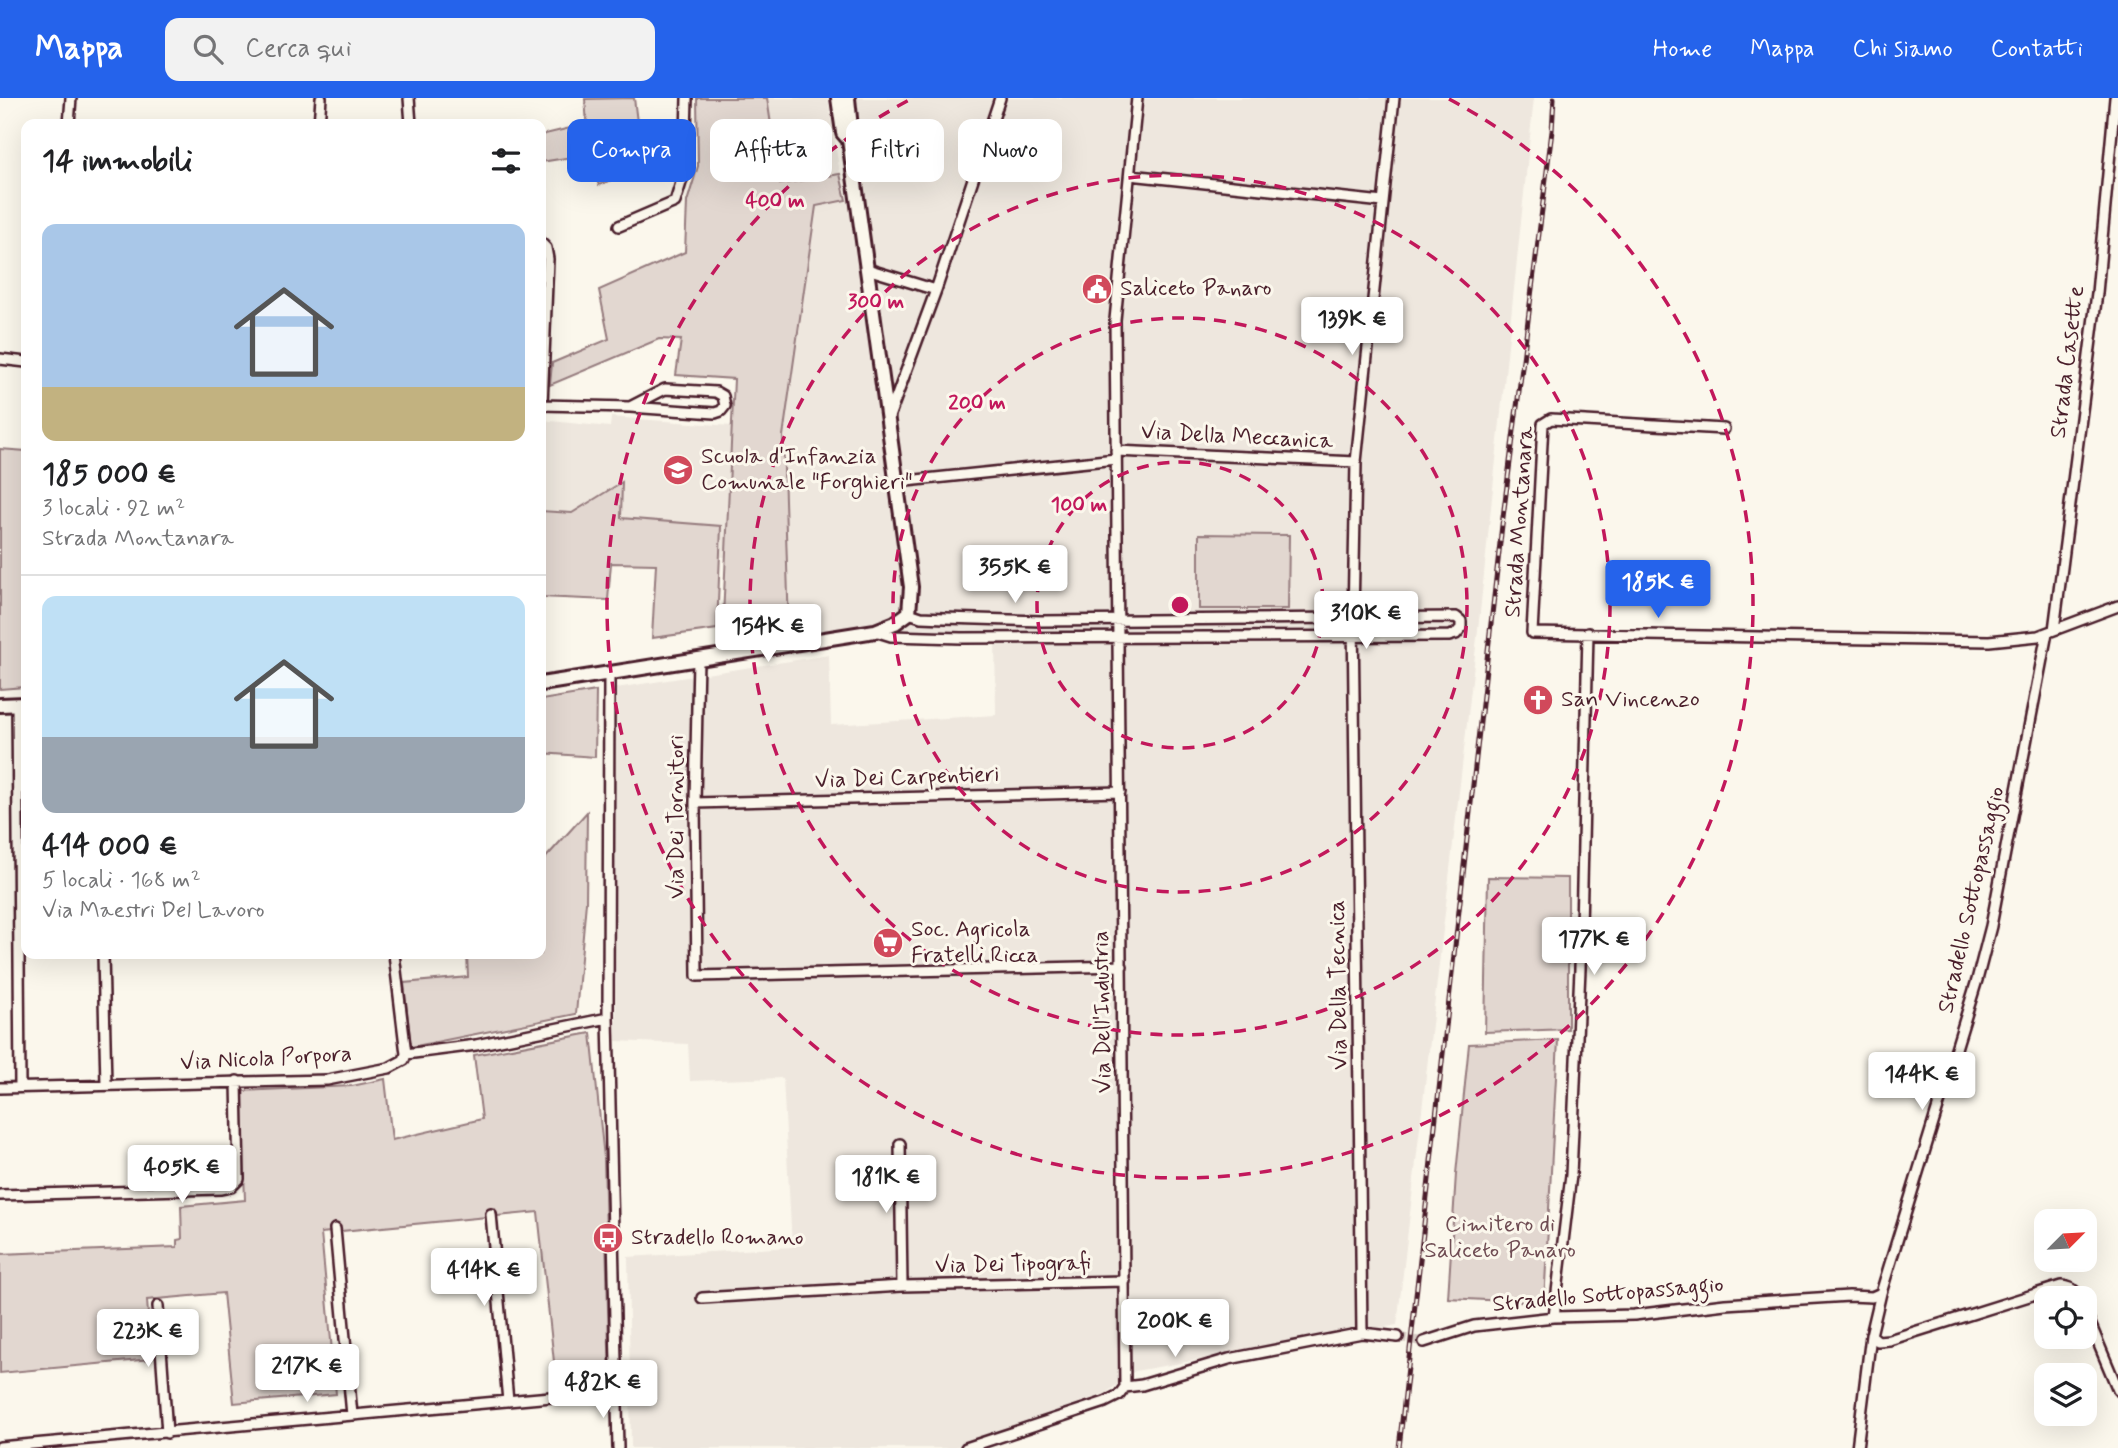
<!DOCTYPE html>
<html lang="it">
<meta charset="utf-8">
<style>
body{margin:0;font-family:Mynerve,sans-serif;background:#f2f2f2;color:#202124;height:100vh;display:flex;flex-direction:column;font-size:26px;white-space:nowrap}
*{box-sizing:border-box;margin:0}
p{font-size:23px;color:#757577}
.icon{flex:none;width:38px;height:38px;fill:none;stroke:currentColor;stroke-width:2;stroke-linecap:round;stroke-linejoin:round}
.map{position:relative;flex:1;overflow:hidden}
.details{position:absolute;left:21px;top:21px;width:525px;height:840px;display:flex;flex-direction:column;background:#fff;border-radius:14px;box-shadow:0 7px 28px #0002}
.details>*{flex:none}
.hud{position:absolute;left:567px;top:21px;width:665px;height:63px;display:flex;gap:14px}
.needle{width:46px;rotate:66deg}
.buttons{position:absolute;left:2034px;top:1111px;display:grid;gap:14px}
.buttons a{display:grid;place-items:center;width:63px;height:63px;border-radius:14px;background:#fff;box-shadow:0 7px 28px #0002;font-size:35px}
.price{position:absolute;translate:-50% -60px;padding:0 16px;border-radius:7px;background:#fff;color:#222;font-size:23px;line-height:46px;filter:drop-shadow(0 2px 4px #0008)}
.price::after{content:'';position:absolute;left:50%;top:42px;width:21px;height:16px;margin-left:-10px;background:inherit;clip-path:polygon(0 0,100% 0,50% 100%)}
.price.current{background:#2563eb;color:#fff}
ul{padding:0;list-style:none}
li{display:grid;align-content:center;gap:14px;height:371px;padding:0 21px}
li+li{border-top:2px solid #e0e0e0}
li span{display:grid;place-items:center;height:217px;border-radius:14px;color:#555}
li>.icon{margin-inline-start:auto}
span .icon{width:126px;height:126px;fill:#fffc;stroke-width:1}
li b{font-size:30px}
h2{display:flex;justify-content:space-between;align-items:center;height:84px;padding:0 21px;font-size:30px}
.tag{padding:0 24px;border-radius:14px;background:#fff;box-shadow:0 7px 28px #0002;font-size:24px;line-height:63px}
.tag.current{background:#2563eb;color:#fff}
header{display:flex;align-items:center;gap:42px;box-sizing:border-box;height:98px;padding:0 35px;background:#2563eb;color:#fff}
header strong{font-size:33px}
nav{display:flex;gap:38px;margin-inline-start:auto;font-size:24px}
.search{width:490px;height:63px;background:#f2f2f2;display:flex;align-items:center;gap:18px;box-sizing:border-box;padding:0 24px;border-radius:14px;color:#757577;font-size:26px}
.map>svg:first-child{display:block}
.built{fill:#eee7de}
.green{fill:#e2d7d0;stroke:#967b7e;stroke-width:2}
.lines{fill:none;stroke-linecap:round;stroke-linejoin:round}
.street-tunnel{stroke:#d8ccc5;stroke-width:9;stroke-dasharray:9 4.5;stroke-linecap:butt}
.street-casing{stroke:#4a1f2b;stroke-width:14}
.secondary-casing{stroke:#4a1f2b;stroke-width:18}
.street{stroke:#fbf7ec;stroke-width:9}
.secondary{stroke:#fbf7ec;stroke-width:12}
.rail-casing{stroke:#4a1f2b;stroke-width:5}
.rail{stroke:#fbf7ec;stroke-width:2.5;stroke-dasharray:8;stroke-linecap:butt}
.ring{fill:none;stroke:#c2185b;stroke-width:3.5;stroke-dasharray:12 9}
.labels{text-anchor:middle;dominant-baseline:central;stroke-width:6;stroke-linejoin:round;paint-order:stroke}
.poi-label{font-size:23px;fill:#4a1f2b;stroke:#fbf7ec;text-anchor:start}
.street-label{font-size:23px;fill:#4a1f2b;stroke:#fbf7ec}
.park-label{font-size:23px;fill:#704d54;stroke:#fbf7ec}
.centre{fill:#c2185b;stroke:#fbf7ec;stroke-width:3.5}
.ring-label{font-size:21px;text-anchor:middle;font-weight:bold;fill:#c2185b;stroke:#fbf7ec;stroke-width:6;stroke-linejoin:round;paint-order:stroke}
</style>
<header>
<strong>Mappa</strong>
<div class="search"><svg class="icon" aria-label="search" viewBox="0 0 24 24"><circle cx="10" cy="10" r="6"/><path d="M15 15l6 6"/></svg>Cerca qui</div>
<nav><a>Home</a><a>Mappa</a><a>Chi siamo</a><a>Contatti</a></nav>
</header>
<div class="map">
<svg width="2118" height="1350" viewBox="0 0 2118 1350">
<rect width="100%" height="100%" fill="#fbf7ec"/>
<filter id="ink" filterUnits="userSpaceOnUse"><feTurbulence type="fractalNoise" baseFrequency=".0143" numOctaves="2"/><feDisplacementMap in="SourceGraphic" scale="14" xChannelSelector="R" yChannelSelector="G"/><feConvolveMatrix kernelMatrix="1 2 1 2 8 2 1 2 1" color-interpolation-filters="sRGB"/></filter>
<g filter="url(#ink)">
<!-- built -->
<path class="built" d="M767,0H828L840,76L780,87Z
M857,0H1534L1480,514L1397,1227L1135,1273L1106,1295L953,1350H631L628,1159L792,1149L783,980L690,983L688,946L616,943V590L829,557L831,627L996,617L995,535L789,531L783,338L816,108L866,98Z
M611,319L732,328L725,459L541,448V322L610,329Z"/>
<!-- green -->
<path class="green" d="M634,0L639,40L677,38L680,54L599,87L584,57L541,64V37L587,26L585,1Z
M697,0H767L780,86L840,76L846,102L816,108L783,338L789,531L722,541L734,281L676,277L681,242L659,241L550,287L552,265L609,241L599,192L685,154L687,104L698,68Z
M0,351L26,353L25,589L0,591Z
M622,384L621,420L721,428L717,531L652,540L656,466L611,465L608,502L541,499V413L572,415Z
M1199,436L1289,437L1288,511H1199Z
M596,593L595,659L541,655V602Z
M587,714L586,804L576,916L411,949L404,885L468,879L467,856H541V765Z
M1488,779L1568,780V931L1485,934Z
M591,935L604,1060L610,1287L557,1292L538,1114L321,1135L336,1296L234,1305L223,1195L147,1202L151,1261L0,1275V1156L177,1149V1142L182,1141L181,1108L245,1102L241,993L352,988L385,981L392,1042L482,1021L474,957Z
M1558,942L1544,1205L1448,1200L1456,1076L1469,946Z"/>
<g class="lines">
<!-- street-tunnel -->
<path class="street-tunnel" d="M1398,1239L1424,1244"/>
<!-- street casing -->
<g class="street-casing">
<path id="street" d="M409,0L411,26
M69,26L71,0
M319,26L321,0
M1130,77L1383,104
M619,128L675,104L685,72L687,0
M541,145L546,150L548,161L542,307
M867,171L936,192
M0,261L26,264
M541,307L630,309L715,315L721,313L725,308L723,298L716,294L665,291L630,309
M889,319L936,192L1000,0
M1724,331L1551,321L1543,326L1532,535L1989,543L2038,538L2118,508
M1116,353L1356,364
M897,384L1116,361
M2054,532L2097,195L2115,0
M875,533L891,538L961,540L1449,538L1456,536L1461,530V523L1456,519L1041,523L945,520L921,519L909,515
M698,560L695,705L697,878L1122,868
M609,575L608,920L618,1350
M17,606L20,989
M695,705L1120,694
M103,856L106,987
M394,856L406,956
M0,990L327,982L389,970L404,962L406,956L476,947L608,920
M900,1046L902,1188
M0,1097L221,1091L231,1089L239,1081L237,983
M491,1116L508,1303
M335,1131L352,1317
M702,1200L902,1188L1125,1183
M158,1208L167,1335
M2084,1211L2118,1292
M1554,1219L1571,1077L1580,871L1588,535
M1362,1235L1353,520L1356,364L1394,0
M1871,1237L1878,1243L1889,1242L2061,1188C2071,1189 2075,1192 2080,1200
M1424,1244L1474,1228L1554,1219L1634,1217L1725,1206L1849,1198L1872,1199L1881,1195L1977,882L1991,828L2047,535
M1125,1289L1115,222L1137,0
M0,1349L617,1293
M966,1350L1105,1304L1119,1297L1125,1289L1142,1287L1229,1261L1362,1235L1398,1239
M1857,1350L1871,1237L1881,1195"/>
</g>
<!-- secondary casing -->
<g class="secondary-casing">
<path id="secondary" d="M838,0L843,35L849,42
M541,586L875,533L895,525L909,515L911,489L849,42L851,30L848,0
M0,607L26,606"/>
</g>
<!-- street -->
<use href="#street" class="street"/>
<!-- secondary -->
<use href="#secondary" class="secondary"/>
<!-- rail casing -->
<g class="rail-casing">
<path id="rail" d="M1399,1350L1502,427L1552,33L1554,0"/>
</g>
<!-- rail -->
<use href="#rail" class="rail"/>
</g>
</g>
<!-- distance rings -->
<g class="ring">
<circle cx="1180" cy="507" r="143"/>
<circle cx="1180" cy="507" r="287"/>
<circle cx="1180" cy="507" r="430"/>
<path d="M1449 1A573 573 0 1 1 911 1"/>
</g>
<!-- icons -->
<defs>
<g id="civic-disc" transform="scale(1.575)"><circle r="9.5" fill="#d1495b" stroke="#fbf7ec"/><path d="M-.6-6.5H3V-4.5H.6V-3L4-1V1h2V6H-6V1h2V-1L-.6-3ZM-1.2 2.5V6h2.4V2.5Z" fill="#fff"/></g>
<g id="school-disc" transform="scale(1.575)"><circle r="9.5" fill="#d1495b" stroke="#fbf7ec"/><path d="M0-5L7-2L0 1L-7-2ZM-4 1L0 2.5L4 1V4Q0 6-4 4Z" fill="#fff"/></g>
<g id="church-disc" transform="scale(1.575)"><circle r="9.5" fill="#d1495b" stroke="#fbf7ec"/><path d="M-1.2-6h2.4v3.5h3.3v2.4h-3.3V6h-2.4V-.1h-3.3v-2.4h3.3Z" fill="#fff"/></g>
<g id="supermarket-disc" transform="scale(1.575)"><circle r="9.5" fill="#d1495b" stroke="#fbf7ec"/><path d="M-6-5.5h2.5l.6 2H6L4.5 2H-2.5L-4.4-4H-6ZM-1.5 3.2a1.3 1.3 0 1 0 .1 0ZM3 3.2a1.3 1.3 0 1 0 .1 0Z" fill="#fff"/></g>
<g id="bus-disc" transform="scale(1.575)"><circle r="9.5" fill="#d1495b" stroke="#fbf7ec"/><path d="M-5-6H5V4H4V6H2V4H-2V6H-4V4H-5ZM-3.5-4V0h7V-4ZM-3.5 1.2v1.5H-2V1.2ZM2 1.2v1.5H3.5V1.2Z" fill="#fff"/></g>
</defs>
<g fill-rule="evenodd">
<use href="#civic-disc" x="1097" y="191"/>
<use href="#school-disc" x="678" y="372"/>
<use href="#church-disc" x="1538" y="602"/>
<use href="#supermarket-disc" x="888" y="845"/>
<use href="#bus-disc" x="608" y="1140"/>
</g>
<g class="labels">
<!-- poi labels -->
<g class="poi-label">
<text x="1120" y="191">Saliceto Panaro</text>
<text x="701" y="359">Scuola d'Infanzia<tspan x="701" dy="26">Comunale "Forghieri"</tspan></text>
<text x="1561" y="602">San Vincenzo</text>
<text x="911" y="832">Soc. Agricola<tspan x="911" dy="26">Fratelli Ricca</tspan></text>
<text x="631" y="1140">Stradello Romano</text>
</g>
<!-- street labels -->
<g class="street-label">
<text transform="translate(2068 264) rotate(-83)">Strada Casette</text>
<text transform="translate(1237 339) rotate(3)">Via Della Meccanica</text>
<text transform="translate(1520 424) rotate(-86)">Strada Montanara</text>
<text transform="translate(907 680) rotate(-2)">Via Dei Carpentieri</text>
<text transform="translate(677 719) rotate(-90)">Via Dei Tornitori</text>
<text transform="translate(1972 802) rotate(-77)">Stradello Sottopassaggio</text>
<text transform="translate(1339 887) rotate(-91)">Via Della Tecnica</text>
<text transform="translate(1103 914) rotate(-91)">Via Dell'Industria</text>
<text transform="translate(266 961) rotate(-3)">Via Nicola Porpora</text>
<text transform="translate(1013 1167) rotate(-1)">Via Dei Tipografi</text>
<text transform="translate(1608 1197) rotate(-5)">Stradello Sottopassaggio</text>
</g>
<!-- park labels -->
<g class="park-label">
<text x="1500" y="1127">Cimitero di<tspan x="1500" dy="26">Saliceto Panaro</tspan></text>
</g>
</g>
<circle cx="1180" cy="507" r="10" class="centre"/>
<g class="ring-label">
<text x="775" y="109">400 m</text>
<text x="876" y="210">300 m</text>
<text x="977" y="311">200 m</text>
<text x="1079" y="413">100 m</text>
</g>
</svg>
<div class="buttons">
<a><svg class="needle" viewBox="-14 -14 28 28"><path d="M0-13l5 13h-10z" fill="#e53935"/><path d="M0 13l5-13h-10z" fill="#757577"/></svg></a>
<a><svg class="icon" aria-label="locate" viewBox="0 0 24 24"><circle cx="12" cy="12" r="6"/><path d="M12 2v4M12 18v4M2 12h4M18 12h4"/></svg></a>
<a><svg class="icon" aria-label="layers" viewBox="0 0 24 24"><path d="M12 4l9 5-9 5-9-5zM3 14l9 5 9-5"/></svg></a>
</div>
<b class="price" style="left:1352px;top:259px">139K €</b>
<b class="price" style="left:1015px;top:507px">355K €</b>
<b class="price current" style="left:1658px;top:522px">185K €</b>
<b class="price" style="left:1366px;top:553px">310K €</b>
<b class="price" style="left:768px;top:566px">154K €</b>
<b class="price" style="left:1594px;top:879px">177K €</b>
<b class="price" style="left:1922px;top:1014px">144K €</b>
<b class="price" style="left:182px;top:1107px">405K €</b>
<b class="price" style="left:886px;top:1117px">181K €</b>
<b class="price" style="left:484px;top:1210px">414K €</b>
<b class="price" style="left:1175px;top:1261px">200K €</b>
<b class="price" style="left:148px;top:1271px">223K €</b>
<b class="price" style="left:307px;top:1306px">217K €</b>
<b class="price" style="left:603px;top:1322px">482K €</b>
<div class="hud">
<a class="tag current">Compra</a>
<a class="tag">Affitta</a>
<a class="tag">Filtri</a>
<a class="tag">Nuovo</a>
</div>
<section class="details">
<h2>14 immobili<svg class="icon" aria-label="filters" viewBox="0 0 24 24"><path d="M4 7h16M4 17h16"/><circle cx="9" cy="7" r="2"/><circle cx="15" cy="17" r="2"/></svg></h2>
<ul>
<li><span style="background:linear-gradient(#a9c7e8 75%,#c2b280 0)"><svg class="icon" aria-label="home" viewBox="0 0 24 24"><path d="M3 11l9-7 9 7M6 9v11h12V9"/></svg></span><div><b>185 000 €</b><p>3 locali · 92 m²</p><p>Strada Montanara</p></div></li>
<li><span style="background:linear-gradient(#bfe0f5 65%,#9aa5b1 0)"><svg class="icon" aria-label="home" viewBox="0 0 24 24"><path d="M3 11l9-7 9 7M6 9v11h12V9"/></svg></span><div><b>414 000 €</b><p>5 locali · 168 m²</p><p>Via Maestri Del Lavoro</p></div></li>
</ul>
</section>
</div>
